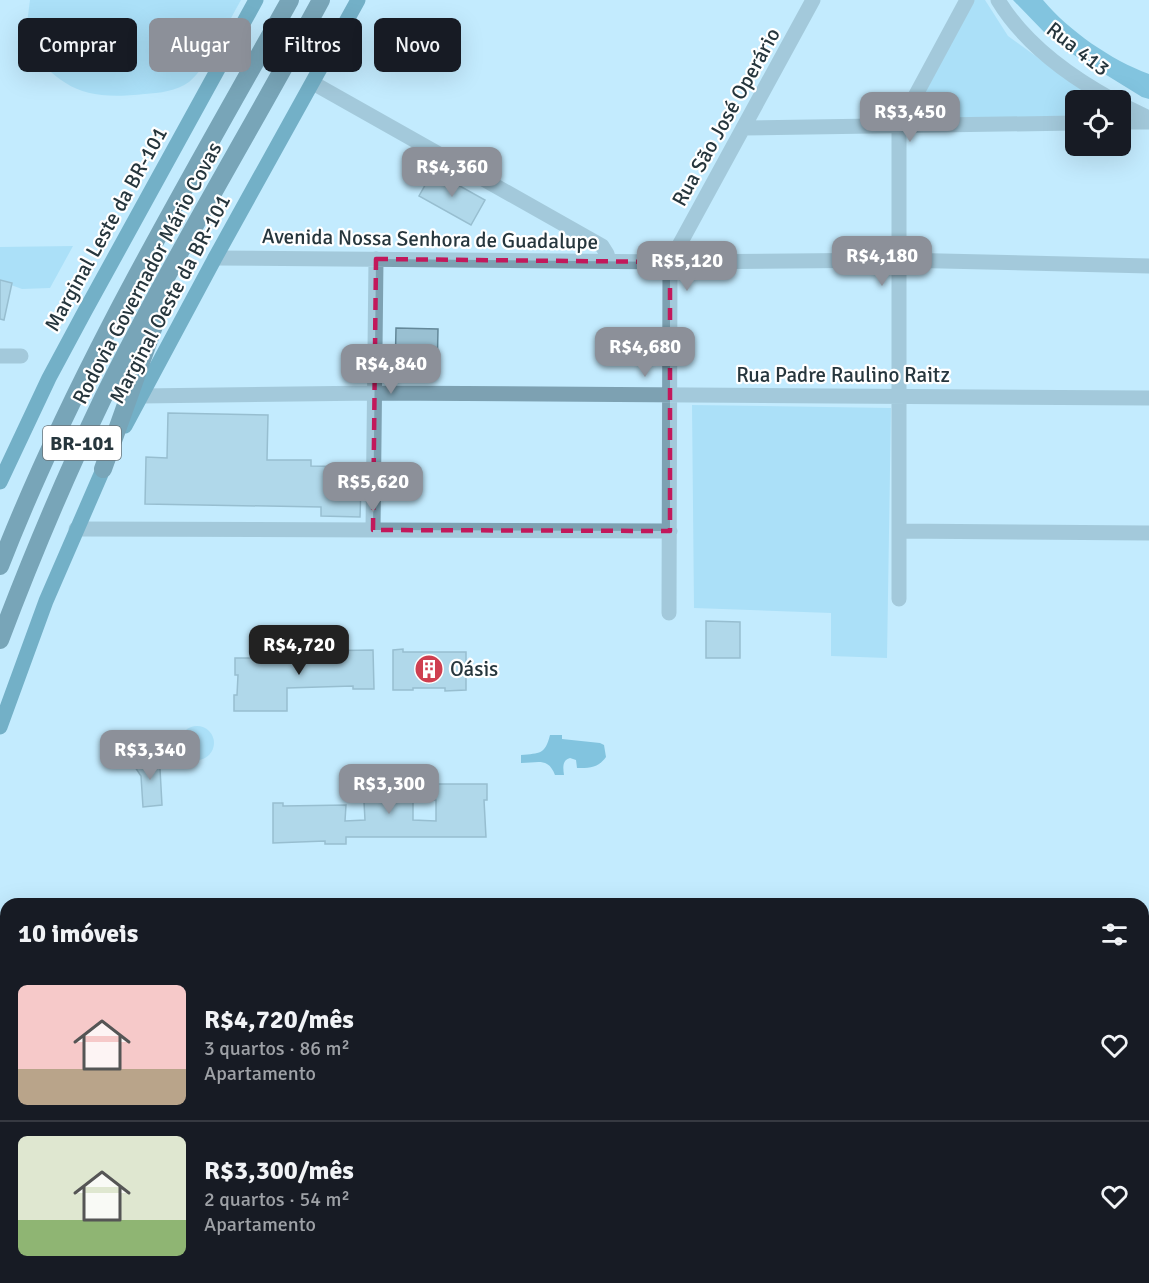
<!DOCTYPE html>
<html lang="pt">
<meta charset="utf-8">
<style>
body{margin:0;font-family:Signika,sans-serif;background:#242831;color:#f1f3f6;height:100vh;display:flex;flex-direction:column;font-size:22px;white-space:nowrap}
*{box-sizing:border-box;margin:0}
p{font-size:20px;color:#9ea1a6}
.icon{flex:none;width:33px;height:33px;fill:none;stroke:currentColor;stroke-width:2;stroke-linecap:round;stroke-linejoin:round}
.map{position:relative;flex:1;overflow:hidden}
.panel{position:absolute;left:0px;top:898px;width:1149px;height:386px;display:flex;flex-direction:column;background:#171b24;border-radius:18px 18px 0 0;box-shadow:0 6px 24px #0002}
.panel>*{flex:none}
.top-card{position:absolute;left:18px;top:18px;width:600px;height:54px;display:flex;gap:12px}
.fabs{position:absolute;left:1065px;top:90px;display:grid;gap:12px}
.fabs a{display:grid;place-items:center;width:66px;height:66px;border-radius:9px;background:#171b24;box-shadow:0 6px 24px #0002;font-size:30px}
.price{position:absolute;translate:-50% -51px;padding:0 14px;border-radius:12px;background:#8c9099;color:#fff;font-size:20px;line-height:39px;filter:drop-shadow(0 2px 3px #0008)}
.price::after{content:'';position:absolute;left:50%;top:36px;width:18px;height:14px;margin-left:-9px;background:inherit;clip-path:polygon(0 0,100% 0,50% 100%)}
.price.on{background:#222;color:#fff}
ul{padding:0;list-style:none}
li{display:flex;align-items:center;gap:18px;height:150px;padding:0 18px}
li+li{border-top:2px solid #363941}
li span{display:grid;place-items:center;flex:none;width:168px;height:120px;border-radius:9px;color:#555}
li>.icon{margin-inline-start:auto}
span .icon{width:72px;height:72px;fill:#fffc;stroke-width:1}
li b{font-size:26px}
h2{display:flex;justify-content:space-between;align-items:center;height:72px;padding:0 18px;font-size:26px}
.tag{padding:0 21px;border-radius:9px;background:#171b24;box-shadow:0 6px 24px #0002;font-size:21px;line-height:54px}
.tag.on{background:#8c9099;color:#fff}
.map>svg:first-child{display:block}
.green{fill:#8fd3f1}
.water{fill:#3495ba}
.building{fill:#99c0d2;stroke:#638899;stroke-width:1.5;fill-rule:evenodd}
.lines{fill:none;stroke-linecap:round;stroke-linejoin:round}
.minor{stroke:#7da1b2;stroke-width:15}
.major{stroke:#136886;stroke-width:15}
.highway{stroke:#1e5064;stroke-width:18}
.marked{fill:none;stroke:#c2185b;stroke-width:4.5;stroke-dasharray:12 8;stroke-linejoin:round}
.labels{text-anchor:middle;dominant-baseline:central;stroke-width:4.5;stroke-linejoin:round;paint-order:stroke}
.shield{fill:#fff;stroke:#677277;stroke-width:1.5}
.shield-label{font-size:20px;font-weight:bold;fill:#26363d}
.street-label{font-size:21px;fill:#26363d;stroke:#fff}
.poi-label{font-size:21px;fill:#26363d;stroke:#fff;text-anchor:start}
</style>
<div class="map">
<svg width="1149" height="1283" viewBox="0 0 1149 1283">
<rect width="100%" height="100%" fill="#c3ebfe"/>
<!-- green -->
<path class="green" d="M30,0H241C228,22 208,67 189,82C177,91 159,93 145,94C81,101 62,88 21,41L26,31Z
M974,0H985L1008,36L1096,100H1076L1075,118H910Z
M73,246L50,288L22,289L0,281V247Z
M692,405L891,408L887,658L831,656V613L694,608Z
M180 743a17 17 0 1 1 34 0a17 17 0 1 1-34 0Z
M570,1278H671V1283H504V1280Z
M693,1278H794V1283H693Z"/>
<!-- water -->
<path class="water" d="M1013,0H1043C1069,31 1111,60 1149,74V99L1142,97L1074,55L1045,33Z
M550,735H562V739L600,743L604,745L606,757C598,768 590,768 577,768L576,760L570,758C562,760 563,768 564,775H555C548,757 538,763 521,763V755C540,753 545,755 550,735Z"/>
<!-- building -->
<path class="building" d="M433,171L485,200L471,225L419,196Z
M0,280L12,283L4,320L0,319Z
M396,328L438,329L437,376L395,375Z
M168,413L268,415L267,460H311V466L355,467L354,486H361L360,517L321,516V507L145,504L146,457L167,458Z
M706,621L740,622V658H706Z
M301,648H311V651L373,650L374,689H353V686L287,688V711H234V695H237L238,675H235V658H301Z
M403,649V652H466V690L445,691V688H413V690H393V650Z
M152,754L160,769L162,805L143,807L141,776L133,764Z
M363,784H487V800H484L486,837H346V844H325V841L273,843V803H283V806L346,805L345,821L365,820ZM413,800H436V821L413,820Z"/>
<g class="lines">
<!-- minor -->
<path class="minor" d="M998,0C1024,43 1069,76 1113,100
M313,83L602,246L607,254L609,261
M1120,104L1149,118
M1120,122H1149
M743,128L1076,123
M215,258L670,262L899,260L1149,266
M0,356H21
M141,396L375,393L1149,398
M76,529L670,531
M373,530L376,259
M899,531L1149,533
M899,599V126L967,0
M669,613L670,262L813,0
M1143,953L1149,952
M0,1024H6
M1143,1079H1149
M680,1283L681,1278"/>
<!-- major -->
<path class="major" d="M125,426L215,258L358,0
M0,482L49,378L85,311L256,0
M0,727L46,601L108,458"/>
<!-- highway -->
<path class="highway" d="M103,469L159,312
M0,566C77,368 187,185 290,0
M0,640C31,558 65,477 103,398C170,263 249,133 321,0"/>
</g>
<!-- marked area -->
<path d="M0 0H1149V1283H0ZM376,259L670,262V531L373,530Z" fill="#c3ebfe" fill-opacity=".55" fill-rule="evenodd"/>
<path class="marked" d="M376,259L670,262V531L373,530Z"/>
<!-- icons -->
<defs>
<g id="building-disc" transform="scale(1.5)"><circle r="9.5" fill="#cf3f50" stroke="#fff"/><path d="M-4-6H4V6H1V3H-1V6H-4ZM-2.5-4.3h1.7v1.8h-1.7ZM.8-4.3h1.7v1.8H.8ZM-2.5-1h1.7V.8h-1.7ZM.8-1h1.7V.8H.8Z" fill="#fff"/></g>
</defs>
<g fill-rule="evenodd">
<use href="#building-disc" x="429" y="669"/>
</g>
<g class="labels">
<!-- shield labels -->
<rect class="shield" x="43" y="426" width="78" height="34" rx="4.5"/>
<g class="shield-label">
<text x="82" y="443">BR-101</text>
</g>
<!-- street labels -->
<g class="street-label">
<text transform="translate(1078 49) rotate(38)">Rua 413</text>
<text transform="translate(726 117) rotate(-61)">Rua São José Operário</text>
<text transform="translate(106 229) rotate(-61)">Marginal Leste da BR-101</text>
<text transform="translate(430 239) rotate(1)">Avenida Nossa Senhora de Guadalupe</text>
<text transform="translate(147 273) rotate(-62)">Rodovia Governador Mário Covas</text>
<text transform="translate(170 299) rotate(-62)">Marginal Oeste da BR-101</text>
<text x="843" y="375">Rua Padre Raulino Raitz</text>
</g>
<!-- poi labels -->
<g class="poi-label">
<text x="450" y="669">Oásis</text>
</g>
</g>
</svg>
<div class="fabs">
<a><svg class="icon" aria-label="locate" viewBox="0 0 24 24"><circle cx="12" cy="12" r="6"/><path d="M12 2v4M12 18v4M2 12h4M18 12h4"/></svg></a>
</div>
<b class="price" style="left:910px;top:143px">R$3,450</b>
<b class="price" style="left:452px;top:198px">R$4,360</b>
<b class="price" style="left:882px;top:287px">R$4,180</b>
<b class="price" style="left:687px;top:292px">R$5,120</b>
<b class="price" style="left:645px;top:378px">R$4,680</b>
<b class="price" style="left:391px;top:395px">R$4,840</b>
<b class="price" style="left:373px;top:513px">R$5,620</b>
<b class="price on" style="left:299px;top:676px">R$4,720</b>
<b class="price" style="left:150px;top:781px">R$3,340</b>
<b class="price" style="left:389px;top:815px">R$3,300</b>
<div class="top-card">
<a class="tag">Comprar</a>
<a class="tag on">Alugar</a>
<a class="tag">Filtros</a>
<a class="tag">Novo</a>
</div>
<section class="panel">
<h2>10 imóveis<svg class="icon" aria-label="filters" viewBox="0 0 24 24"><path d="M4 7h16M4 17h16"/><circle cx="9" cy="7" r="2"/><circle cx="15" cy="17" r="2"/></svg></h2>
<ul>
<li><span style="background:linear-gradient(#f6c9c9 70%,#b9a48a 0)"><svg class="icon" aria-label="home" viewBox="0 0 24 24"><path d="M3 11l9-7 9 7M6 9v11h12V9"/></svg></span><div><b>R$4,720/mês</b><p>3 quartos · 86 m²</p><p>Apartamento</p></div><svg class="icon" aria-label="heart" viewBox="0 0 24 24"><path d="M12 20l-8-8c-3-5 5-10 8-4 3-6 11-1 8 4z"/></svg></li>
<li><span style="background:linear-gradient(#dfe7d0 70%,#8fb573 0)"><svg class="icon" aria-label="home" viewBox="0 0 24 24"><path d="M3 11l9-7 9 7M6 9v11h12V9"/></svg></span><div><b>R$3,300/mês</b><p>2 quartos · 54 m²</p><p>Apartamento</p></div><svg class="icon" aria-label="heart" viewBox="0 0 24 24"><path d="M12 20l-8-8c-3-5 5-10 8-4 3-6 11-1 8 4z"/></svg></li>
</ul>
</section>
</div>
